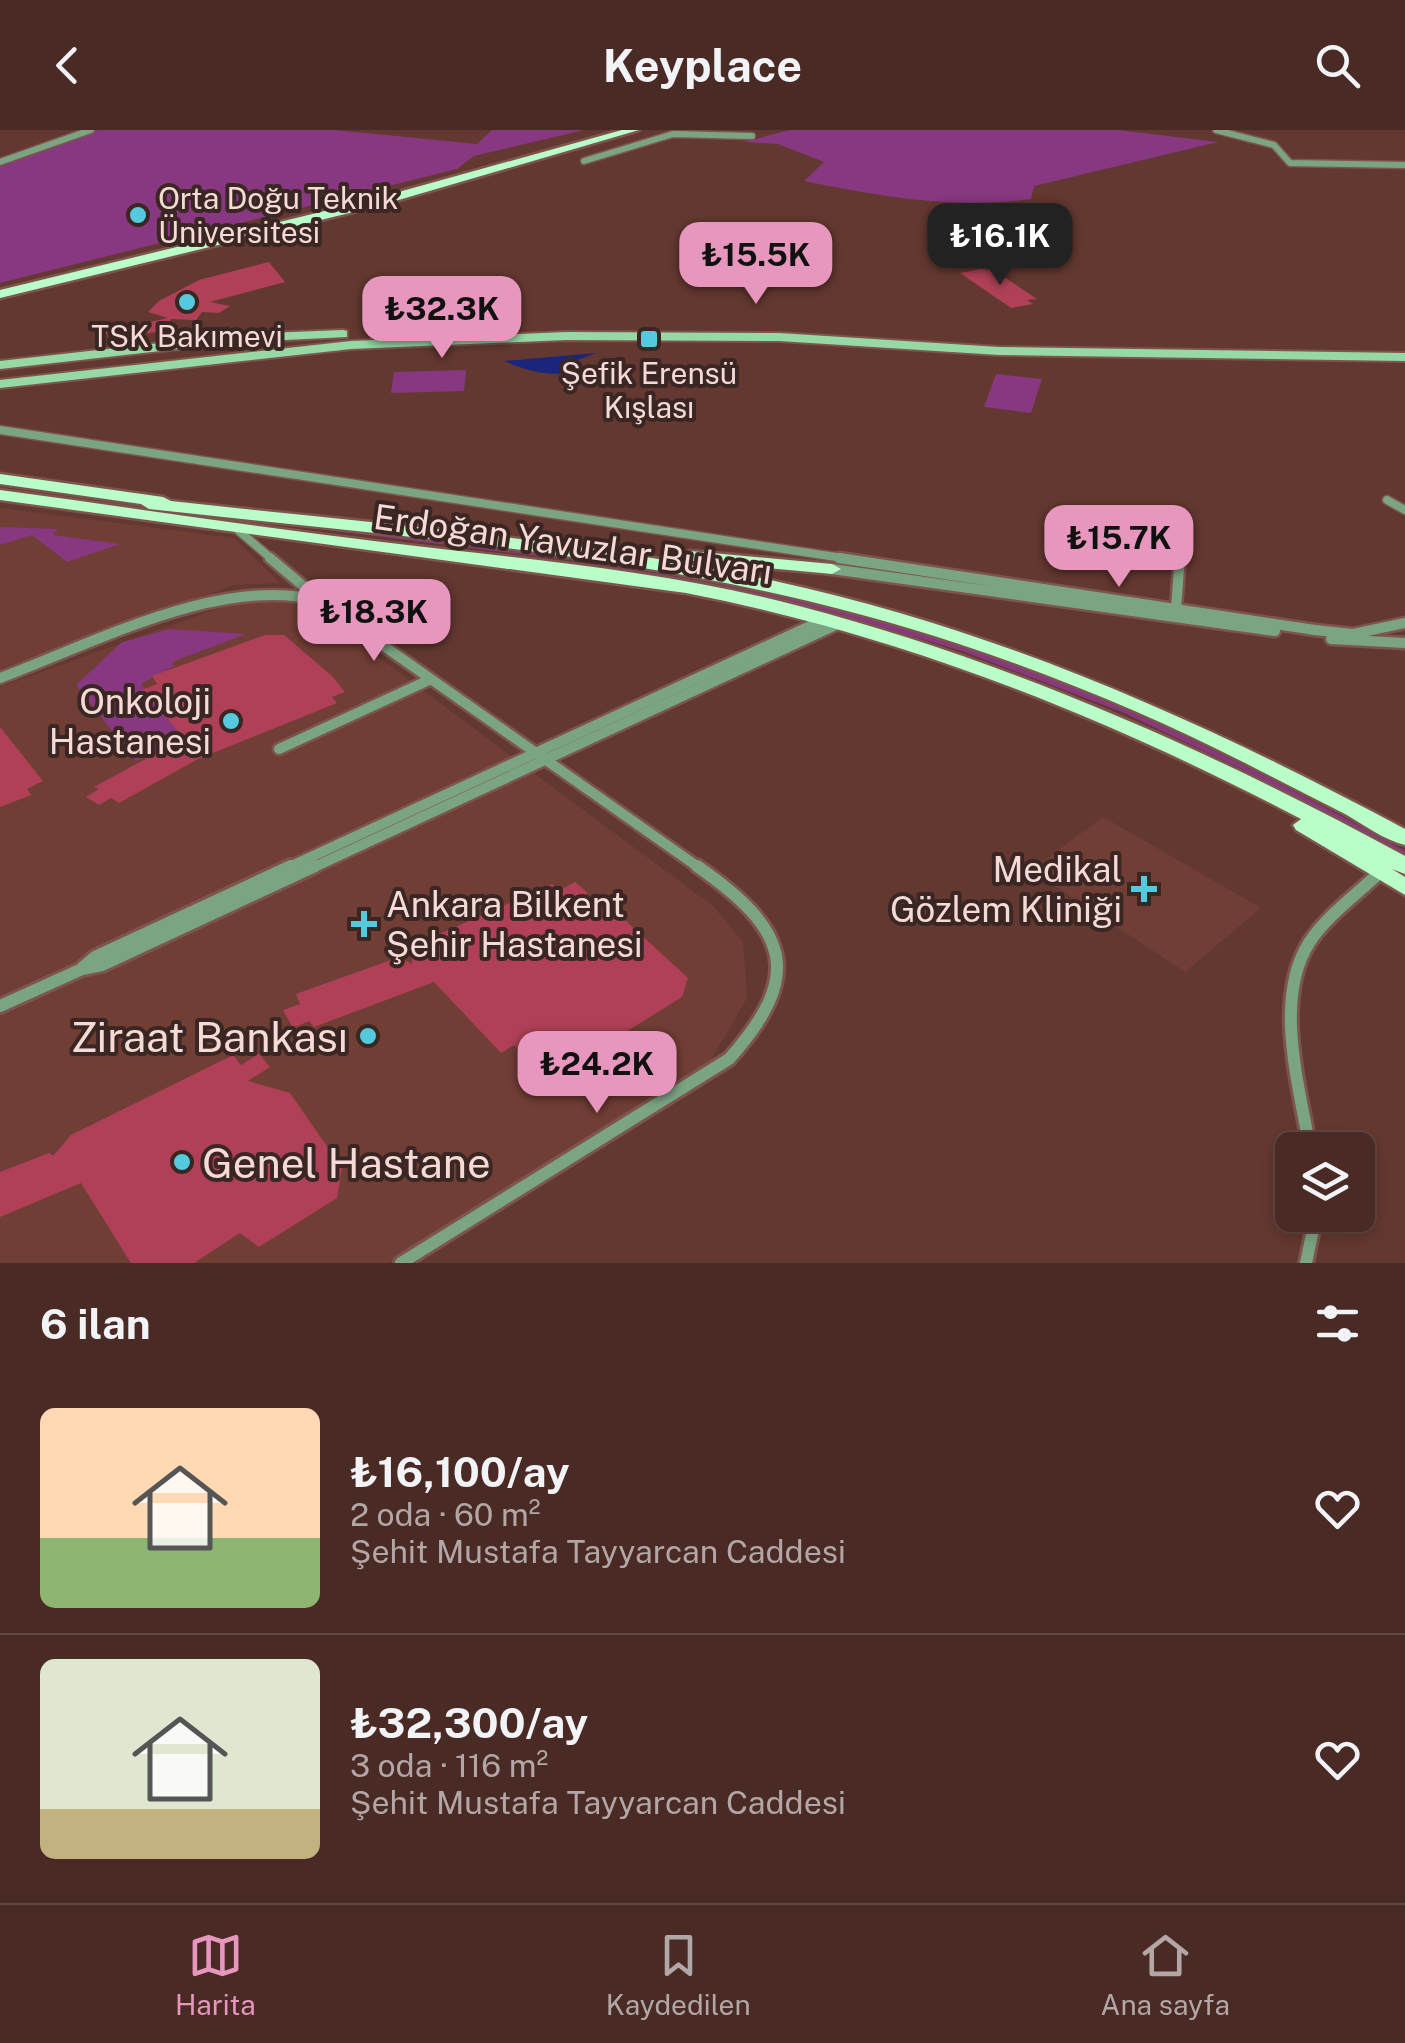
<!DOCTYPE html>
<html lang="tr">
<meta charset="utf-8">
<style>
body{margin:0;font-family:"Public Sans",sans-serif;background:#543631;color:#f1f3f6;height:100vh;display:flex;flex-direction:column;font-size:38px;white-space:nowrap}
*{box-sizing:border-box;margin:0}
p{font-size:32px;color:#b2a7a6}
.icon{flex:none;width:55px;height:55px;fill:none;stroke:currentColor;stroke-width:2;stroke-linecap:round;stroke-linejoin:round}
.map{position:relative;height:1133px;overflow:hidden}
.panel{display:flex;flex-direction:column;background:#4a2a24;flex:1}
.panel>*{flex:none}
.buttons{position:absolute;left:1275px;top:1002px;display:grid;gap:20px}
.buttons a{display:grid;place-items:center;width:100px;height:100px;border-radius:15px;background:#4a2a24;box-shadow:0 5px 15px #0003,0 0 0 2px #614641;font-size:50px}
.price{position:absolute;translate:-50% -85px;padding:0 22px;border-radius:20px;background:#e797bd;color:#111;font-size:32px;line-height:65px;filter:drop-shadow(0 2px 5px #0008)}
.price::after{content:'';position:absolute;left:50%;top:60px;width:30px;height:22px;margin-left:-15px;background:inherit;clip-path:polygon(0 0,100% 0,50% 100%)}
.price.selected{background:#222;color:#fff}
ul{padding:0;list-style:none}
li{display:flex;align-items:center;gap:30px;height:250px;padding:0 40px}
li+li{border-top:2px solid #614641}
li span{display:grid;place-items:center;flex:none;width:280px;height:200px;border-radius:15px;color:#555}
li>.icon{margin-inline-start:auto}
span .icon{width:120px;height:120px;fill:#fffc;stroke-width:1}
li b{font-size:42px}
h2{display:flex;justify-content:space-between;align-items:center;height:120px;padding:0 40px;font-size:42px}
header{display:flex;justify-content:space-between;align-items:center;height:130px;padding:0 40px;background:#4a2a24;font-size:45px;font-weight:700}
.menu{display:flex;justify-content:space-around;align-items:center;height:140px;border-top:2px solid #614641;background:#4a2a24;font-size:28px;color:#b2a7a6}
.menu a{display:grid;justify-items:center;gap:5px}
.menu .selected{color:#e797bd}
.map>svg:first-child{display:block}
.built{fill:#713e35}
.green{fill:#873880}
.water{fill:#1c257c}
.building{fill:#af4057}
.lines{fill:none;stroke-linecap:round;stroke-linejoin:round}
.minor-far3-casing{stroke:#7d554e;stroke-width:9}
.minor-far2-casing{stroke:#7d554e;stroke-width:11}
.minor-far1-casing{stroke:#7d554e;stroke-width:15}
.minor-casing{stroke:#7d554e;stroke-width:18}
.secondary-casing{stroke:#7d554e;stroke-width:4}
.primary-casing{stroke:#7d554e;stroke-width:5}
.minor-far3{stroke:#7ba483;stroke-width:6}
.minor-far2{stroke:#7ba483;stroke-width:8}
.minor-far1{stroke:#7ba483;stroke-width:10}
.minor{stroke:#7ba483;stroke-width:12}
.secondary{fill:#96d9a5;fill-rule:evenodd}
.primary{fill:#b9fdc8;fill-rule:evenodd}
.poi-dot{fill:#55cade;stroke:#3a2622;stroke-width:4}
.labels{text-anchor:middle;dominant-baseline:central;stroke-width:8;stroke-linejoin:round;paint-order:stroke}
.far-poi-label{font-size:30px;fill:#f6dad5;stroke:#3a2622}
.street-label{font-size:35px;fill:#f6dad5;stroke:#3a2622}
.poi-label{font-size:35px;fill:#f6dad5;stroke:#3a2622;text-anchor:end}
.near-poi-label{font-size:42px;fill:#f6dad5;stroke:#3a2622;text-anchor:end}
</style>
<header><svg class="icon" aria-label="back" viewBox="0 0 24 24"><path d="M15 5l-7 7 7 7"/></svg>Keyplace<svg class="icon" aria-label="search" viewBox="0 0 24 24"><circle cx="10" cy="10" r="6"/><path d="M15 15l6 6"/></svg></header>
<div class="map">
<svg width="1405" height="1133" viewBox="0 0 1405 1133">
<rect width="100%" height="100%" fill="#633830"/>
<!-- built -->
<path class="built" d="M0,378L234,408L280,453L234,455L0,539Z
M238,471H288L331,492L714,777L743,812L747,868L702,946L389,1133H0V557Z
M1103,687L1261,778L1185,842L1031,740Z"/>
<!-- green -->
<path class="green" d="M98,0H335L477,14L492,0H584L474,26L457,39L0,153V35Z
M789,0H1118L1218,12L1034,56L1031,69C953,80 880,66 804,51L824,32L778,14L744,12Z
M466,240L464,261L391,263L394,242Z
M996,244L1042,249L1031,283L984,277Z
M37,364C137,375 237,389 337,400C534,423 726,446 917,502C1089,553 1249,635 1405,721V728L1242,639L1122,582L962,521L824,480L712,454L585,432Z
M0,397L58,399L53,405L120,414L67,432L32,405L0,415Z
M170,499L246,504L172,532L174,536L141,554L185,608L136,631L76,555L122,512Z"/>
<!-- water -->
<path class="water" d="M596,223L573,232L577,242C549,247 528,241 504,231Z"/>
<!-- building -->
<path class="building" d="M269,132L285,152L210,172L230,176L219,183L202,182L196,190L171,189L164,201L127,206L134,212L111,207L99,199L115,195L119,199L168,188L148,182L159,171L199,150Z
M981,139L995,141L1037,169L1027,170L1033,174L1011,178L960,143Z
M265,505H284L332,546L345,562L332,567L337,573L198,629L119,673L111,668L99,675L86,667L99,659L94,657L184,608L142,560L157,554L152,546Z
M0,597L43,651L27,659L31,665L0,677Z
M575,752L588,763L566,776L613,779L688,848L682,867L584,928L554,906L526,926L514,915L501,923L434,852L314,897L309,891L293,898L283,880L300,874L296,864L399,827L412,834L411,818L417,814L552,754L560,760Z
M259,924L270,937L248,951L290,963L342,1038L337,1068L259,1117L240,1103L194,1133H131L81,1053L0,1087V1042L49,1023L53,1026L71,1005L233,925L241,935Z"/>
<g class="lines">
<!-- minor-far3 casing -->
<g class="minor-far3-casing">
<path id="minor-far3" d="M1216,0L1274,15L1290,33L1405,35
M584,31L673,4L752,6
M0,32L91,0"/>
</g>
<!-- minor-far2 casing -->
<g class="minor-far2-casing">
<path id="minor-far2" d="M0,300L856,430
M1387,370L1405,380
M239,401L273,430"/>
</g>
<!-- minor-far1 casing -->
<g class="minor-far1-casing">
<path id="minor-far1" d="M270,428L314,465
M839,428L1315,500L1353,504L1405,493
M832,439L1275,501
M1176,479L1179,438
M1331,509L1405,513
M0,548C92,514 223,444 320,471L701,739
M279,619L429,550
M285,739L825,489
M310,739L840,493"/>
</g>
<!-- minor casing -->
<g class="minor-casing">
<path id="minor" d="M82,838L95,827L291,736
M0,876L82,839L102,835L315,736
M1310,1020C1300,958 1273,870 1309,813C1327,785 1358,764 1381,741
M401,1133L729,929C806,843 787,799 697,736
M1306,1133L1316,1085"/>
</g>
<!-- secondary casing -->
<g class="secondary-casing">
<path id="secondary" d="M343,200L347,201V207L241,212L0,239V231L241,204Z
M566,202L779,203L999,217L1405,223V231L999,225L779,211L566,210L351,219L0,258V250L351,211Z"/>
</g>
<!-- primary casing -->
<g class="primary-casing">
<path id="primary" d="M622,0H639L378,76L0,168V160L370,70Z
M0,344L163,367L171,371C375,394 579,408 779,452C1000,500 1207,593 1405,699V715C1384,710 1364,695 1345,684C1314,668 1282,652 1251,636C1157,588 1059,547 959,514C691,425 426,410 149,379L141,374L0,354Z
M0,360C127,377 254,397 382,412C521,429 663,440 799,476C1012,532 1212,621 1405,726V744L1392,739L1405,747V765L1296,700L1293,695L1301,689C1106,587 902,505 686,463L0,370Z
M690,421L832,434L841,439L832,444L684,430L681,426Z"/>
</g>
<!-- minor-far3 -->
<use href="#minor-far3" class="minor-far3"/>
<!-- minor-far2 -->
<use href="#minor-far2" class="minor-far2"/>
<!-- minor-far1 -->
<use href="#minor-far1" class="minor-far1"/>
<!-- minor -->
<use href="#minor" class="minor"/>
<!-- secondary -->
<use href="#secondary" class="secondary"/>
<!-- primary -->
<use href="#primary" class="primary"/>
</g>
<!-- markers -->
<g class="poi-dot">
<circle cx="138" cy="85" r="10"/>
<circle cx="187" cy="172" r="10"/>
<rect x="639" y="199" width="20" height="20" rx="5"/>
<circle cx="231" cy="591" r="10"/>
<path d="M1139 744h10v10h10v10h-10v10h-10v-10h-10v-10h10z"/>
<path d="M359 779h10v10h10v10h-10v10h-10v-10h-10v-10h10z"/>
<circle cx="368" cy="906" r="10"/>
<circle cx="182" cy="1032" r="10"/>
</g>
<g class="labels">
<!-- far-poi labels -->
<g class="far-poi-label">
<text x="158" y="68" text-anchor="start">Orta Doğu Teknik<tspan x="158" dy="34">Üniversitesi</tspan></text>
<text x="187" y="206">TSK Bakımevi</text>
<text x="649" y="243">Şefik Erensü<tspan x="649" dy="34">Kışlası</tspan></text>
</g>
<!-- street labels -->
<g class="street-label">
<text transform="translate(573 414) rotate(8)">Erdoğan Yavuzlar Bulvarı</text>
</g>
<!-- poi labels -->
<g class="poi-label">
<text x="211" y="571">Onkoloji<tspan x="211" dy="40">Hastanesi</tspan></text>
<text x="1122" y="739">Medikal<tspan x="1122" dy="40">Gözlem Kliniği</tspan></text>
<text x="386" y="774" text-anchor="start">Ankara Bilkent<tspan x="386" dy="40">Şehir Hastanesi</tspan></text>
</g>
<!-- near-poi labels -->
<g class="near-poi-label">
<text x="348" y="906">Ziraat Bankası</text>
<text x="202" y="1032" text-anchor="start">Genel Hastane</text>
</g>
</g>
</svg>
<div class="buttons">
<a><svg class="icon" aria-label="layers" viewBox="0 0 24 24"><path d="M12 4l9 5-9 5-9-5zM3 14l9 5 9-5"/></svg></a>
</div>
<b class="price selected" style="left:1000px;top:158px">₺16.1K</b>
<b class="price" style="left:756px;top:177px">₺15.5K</b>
<b class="price" style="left:442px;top:231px">₺32.3K</b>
<b class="price" style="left:1119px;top:460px">₺15.7K</b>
<b class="price" style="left:374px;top:534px">₺18.3K</b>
<b class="price" style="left:597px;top:986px">₺24.2K</b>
</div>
<section class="panel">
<h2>6 ilan<svg class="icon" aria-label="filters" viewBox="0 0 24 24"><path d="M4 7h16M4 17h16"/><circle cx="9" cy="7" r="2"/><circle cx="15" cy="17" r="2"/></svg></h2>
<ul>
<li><span style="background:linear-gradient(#ffd9b3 65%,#8fb573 0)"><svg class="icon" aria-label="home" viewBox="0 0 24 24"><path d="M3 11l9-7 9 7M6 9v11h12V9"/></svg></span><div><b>₺16,100/ay</b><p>2 oda · 60 m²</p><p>Şehit Mustafa Tayyarcan Caddesi</p></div><svg class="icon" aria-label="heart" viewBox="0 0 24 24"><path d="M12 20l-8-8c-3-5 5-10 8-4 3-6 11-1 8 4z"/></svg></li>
<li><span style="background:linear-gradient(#dfe7d0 75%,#c2b280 0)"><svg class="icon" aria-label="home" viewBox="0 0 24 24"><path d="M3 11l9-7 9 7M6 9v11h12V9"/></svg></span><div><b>₺32,300/ay</b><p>3 oda · 116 m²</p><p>Şehit Mustafa Tayyarcan Caddesi</p></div><svg class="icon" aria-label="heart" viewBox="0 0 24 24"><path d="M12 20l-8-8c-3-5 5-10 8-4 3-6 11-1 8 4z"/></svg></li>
</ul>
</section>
<nav class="menu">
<a class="selected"><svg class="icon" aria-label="map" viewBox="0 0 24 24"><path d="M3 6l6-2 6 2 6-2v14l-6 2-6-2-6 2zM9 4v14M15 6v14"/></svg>Harita</a>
<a><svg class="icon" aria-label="saved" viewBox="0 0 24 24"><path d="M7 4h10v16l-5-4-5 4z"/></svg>Kaydedilen</a>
<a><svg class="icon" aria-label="home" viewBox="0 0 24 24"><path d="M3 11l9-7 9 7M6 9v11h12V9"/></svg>Ana sayfa</a>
</nav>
